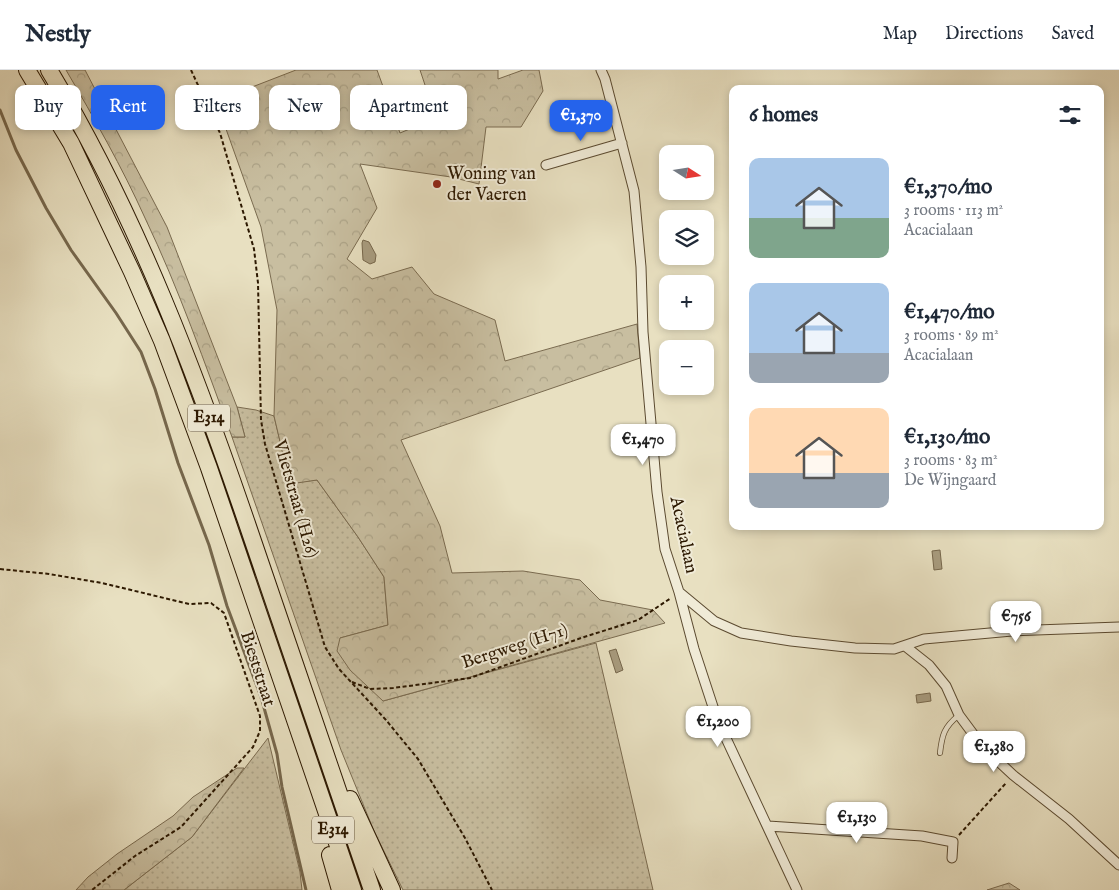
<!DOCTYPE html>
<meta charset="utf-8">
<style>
body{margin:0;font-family:"IM FELL English",serif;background:#f2f2f3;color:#1f2937;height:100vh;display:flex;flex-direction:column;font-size:19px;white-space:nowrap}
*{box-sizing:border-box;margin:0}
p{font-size:16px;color:#747a83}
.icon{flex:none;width:28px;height:28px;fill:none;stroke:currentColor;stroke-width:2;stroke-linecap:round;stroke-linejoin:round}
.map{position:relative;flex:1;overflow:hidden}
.details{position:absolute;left:729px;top:15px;width:375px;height:445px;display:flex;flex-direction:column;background:#fff;border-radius:10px;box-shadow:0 2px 8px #0003}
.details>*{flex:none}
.guide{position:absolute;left:15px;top:15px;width:475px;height:45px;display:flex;gap:10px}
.needle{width:32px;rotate:102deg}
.controls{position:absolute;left:659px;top:75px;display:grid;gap:10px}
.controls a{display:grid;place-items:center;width:55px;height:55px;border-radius:10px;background:#fff;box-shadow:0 2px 8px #0003;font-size:25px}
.price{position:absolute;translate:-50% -42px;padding:0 11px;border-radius:10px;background:#fff;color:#222;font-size:16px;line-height:32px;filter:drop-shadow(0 1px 2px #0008)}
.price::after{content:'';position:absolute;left:50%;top:30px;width:15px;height:11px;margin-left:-8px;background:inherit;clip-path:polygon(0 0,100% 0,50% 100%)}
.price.active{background:#2563eb;color:#fff}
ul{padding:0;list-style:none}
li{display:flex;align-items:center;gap:15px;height:125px;padding:0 20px}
li span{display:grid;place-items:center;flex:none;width:140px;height:100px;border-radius:10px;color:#555}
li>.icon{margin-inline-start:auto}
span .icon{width:60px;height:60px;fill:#fffc;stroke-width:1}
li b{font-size:21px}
h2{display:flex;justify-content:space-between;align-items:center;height:60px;padding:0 20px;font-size:21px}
.tag{padding:0 18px;border-radius:10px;background:#fff;box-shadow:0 2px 8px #0003;font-size:18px;line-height:45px}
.tag.active{background:#2563eb;color:#fff}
header{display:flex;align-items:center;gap:30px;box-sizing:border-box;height:70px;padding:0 25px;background:#fff;border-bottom:1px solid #e0e1e3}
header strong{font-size:24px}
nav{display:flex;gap:28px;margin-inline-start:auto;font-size:18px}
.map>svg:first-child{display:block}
.grass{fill:url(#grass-dots);stroke:#7a6b50}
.forest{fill:url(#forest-crowns);stroke:#7a6b50}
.water{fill:#a89c7f;stroke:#76674c}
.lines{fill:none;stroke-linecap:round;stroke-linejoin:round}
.stream{stroke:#76674c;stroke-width:3}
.service-casing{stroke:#5b4a30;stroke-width:6}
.minor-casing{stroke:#5b4a30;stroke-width:11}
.motorway-casing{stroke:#2c1800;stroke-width:18}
.path{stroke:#2c1800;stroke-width:2;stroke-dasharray:4 2.5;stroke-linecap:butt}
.service{stroke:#f0ebd7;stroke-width:4.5}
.minor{stroke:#f0ebd7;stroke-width:9}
.motorway{stroke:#e8e0c1;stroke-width:16}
.poi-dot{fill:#8f2418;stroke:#f0ebd7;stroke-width:2}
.labels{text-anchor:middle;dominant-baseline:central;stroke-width:4;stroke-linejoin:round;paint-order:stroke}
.shield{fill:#f0ebd7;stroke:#675740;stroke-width:1}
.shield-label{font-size:16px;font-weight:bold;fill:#2c1800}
.poi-label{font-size:18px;fill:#2c1800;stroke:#f0ebd7;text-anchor:start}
.street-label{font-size:18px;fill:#2c1800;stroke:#f0ebd7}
</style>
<header>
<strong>Nestly</strong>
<nav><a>Map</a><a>Directions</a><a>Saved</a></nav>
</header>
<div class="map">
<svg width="1119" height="820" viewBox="0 0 1119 820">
<defs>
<pattern id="grass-dots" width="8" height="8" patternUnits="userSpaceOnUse" patternTransform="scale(1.25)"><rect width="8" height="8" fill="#c8bea0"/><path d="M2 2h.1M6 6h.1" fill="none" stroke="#aca388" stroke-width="1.8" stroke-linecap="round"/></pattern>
<pattern id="forest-crowns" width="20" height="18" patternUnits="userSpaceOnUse" patternTransform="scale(1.25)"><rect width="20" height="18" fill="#c8bea0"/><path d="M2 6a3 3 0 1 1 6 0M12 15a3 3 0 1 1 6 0" fill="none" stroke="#aca388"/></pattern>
</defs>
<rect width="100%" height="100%" fill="#e8e0c1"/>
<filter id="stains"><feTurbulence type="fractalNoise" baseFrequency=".004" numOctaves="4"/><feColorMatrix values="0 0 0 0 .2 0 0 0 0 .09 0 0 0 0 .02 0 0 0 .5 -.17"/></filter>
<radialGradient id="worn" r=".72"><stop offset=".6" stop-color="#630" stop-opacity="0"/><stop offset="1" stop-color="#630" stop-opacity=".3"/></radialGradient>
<!-- grass -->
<path class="grass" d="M237,337L256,340L274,346L290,413L317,410L358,467L384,507L388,555L340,568L383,631L596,573L653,820H403L374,761L341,680L232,367H245Z
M268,668L300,802L302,820H124L192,767Z"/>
<!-- forest -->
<path class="forest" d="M66,0H85L167,157L237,337L245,367H232C205,294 179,219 145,148C122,97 94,48 66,0Z
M296,0H377L400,63L436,48L420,0H498V9L523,0H539L543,21L521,57H486L479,114L451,107L360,94L377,138L347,189L372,209L412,197L434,224L495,250L505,291L637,254L640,288L401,370L440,456L452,503L523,501L580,510L600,530L653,540L665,553L383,631L350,600L337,581L340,568L388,555L384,507L358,467L317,410L290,414L274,346L277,240L261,157L216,31Z
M237,698H244L192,767L124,820H76L88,807L117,784L173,746L193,727Z
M1009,813L1020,820H987Z"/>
<!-- water -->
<path class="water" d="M363,170L369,172L376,185L375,192L370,194L363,190L362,173Z
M940,480L942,499L934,500L932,481Z
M616,579L623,600L616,603L609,581Z
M930,623L931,631L917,633L916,625Z"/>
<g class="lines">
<!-- stream -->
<path class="stream" d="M0,40L16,80L46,138L71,180L116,243L141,282L155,319L178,393L209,475L227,536L261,627L277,684L282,717L306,820"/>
<!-- service casing -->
<g class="service-casing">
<path id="service" d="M940,683C942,665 944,657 959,645"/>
</g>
<!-- minor casing -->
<g class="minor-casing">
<path id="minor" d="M601,0L605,9L634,121L641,197L643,262L657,422L665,479L679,522L714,551L741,563L791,571L855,578L894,579L924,569L1012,561L1119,557
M546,95L622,73
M679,522L694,579L717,649L797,820
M905,576L929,595L946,616L959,645L982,676L1013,705L1069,749L1119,795
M768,756L922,766L953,772L952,788"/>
</g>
<!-- motorway casing -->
<g class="motorway-casing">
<path id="motorway" d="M27,0L71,73L132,202L162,271L209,398L353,820
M49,0C138,147 198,309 253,471C293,587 332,704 372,820
M350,729L392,820
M330,785L340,820"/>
</g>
<!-- path -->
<path class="path" d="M191,0L220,63L254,179L258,213L261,350L265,374L325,577L339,599L386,650L418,689L465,768L492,820
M0,499L49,504L102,513L189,534L211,533L224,543L260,646V661L253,677L181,757L135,786L92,820
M352,612L370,619L393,618L470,608L581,568L638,550L671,528
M959,765L1006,713"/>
<!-- service -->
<use href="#service" class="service"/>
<!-- minor -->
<use href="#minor" class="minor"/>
<!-- motorway -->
<use href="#motorway" class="motorway"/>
</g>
<!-- markers -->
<circle class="poi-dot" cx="437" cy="114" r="5"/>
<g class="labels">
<!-- shield labels -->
<g class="shield">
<rect x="188" y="334.5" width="42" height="27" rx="4"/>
<rect x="312" y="746.5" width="42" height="27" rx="4"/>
</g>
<g class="shield-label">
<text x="209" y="348">E314</text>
<text x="333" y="760">E314</text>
</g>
<!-- poi labels -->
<g class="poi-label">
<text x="447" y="104">Woning van<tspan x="447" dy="21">der Vaeren</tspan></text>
</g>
<!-- street labels -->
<g class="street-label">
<text transform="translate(295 429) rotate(74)">Vlietstraat (H26)</text>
<text transform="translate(683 465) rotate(78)">Acacialaan</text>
<text transform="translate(515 577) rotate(-18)">Bergweg (H71)</text>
<text transform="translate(257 599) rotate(72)">Bieststraat</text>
</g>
</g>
<rect width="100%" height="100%" filter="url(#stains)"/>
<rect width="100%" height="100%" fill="url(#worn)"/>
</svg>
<div class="controls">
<a><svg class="needle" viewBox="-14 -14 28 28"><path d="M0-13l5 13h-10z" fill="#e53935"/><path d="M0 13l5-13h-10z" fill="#747a83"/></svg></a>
<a><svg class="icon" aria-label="layers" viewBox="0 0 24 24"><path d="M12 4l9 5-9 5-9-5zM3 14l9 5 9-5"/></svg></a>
<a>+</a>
<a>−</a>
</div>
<b class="price active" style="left:581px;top:72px">€1,370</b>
<b class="price" style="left:643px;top:396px">€1,470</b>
<b class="price" style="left:1016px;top:573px">€756</b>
<b class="price" style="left:718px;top:678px">€1,200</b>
<b class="price" style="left:994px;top:703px">€1,380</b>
<b class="price" style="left:857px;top:774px">€1,130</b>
<div class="guide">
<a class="tag">Buy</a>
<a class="tag active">Rent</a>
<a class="tag">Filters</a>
<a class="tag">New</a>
<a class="tag">Apartment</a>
</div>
<section class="details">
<h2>6 homes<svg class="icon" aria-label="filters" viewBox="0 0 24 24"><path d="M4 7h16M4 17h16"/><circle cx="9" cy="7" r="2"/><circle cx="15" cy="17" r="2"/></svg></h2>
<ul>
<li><span style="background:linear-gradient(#a9c7e8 60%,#7fa58c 0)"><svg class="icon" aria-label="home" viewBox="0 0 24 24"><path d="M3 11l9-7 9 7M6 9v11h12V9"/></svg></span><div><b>€1,370/mo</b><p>3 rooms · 113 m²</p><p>Acacialaan</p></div></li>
<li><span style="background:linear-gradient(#a9c7e8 70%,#9aa5b1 0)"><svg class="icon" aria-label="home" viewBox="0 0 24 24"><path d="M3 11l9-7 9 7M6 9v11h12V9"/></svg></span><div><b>€1,470/mo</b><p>3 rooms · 89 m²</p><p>Acacialaan</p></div></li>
<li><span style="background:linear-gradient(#ffd9b3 65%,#9aa5b1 0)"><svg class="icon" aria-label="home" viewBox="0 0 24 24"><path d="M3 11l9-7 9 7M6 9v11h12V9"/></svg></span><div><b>€1,130/mo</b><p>3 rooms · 83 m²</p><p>De Wijngaard</p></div></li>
</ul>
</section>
</div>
